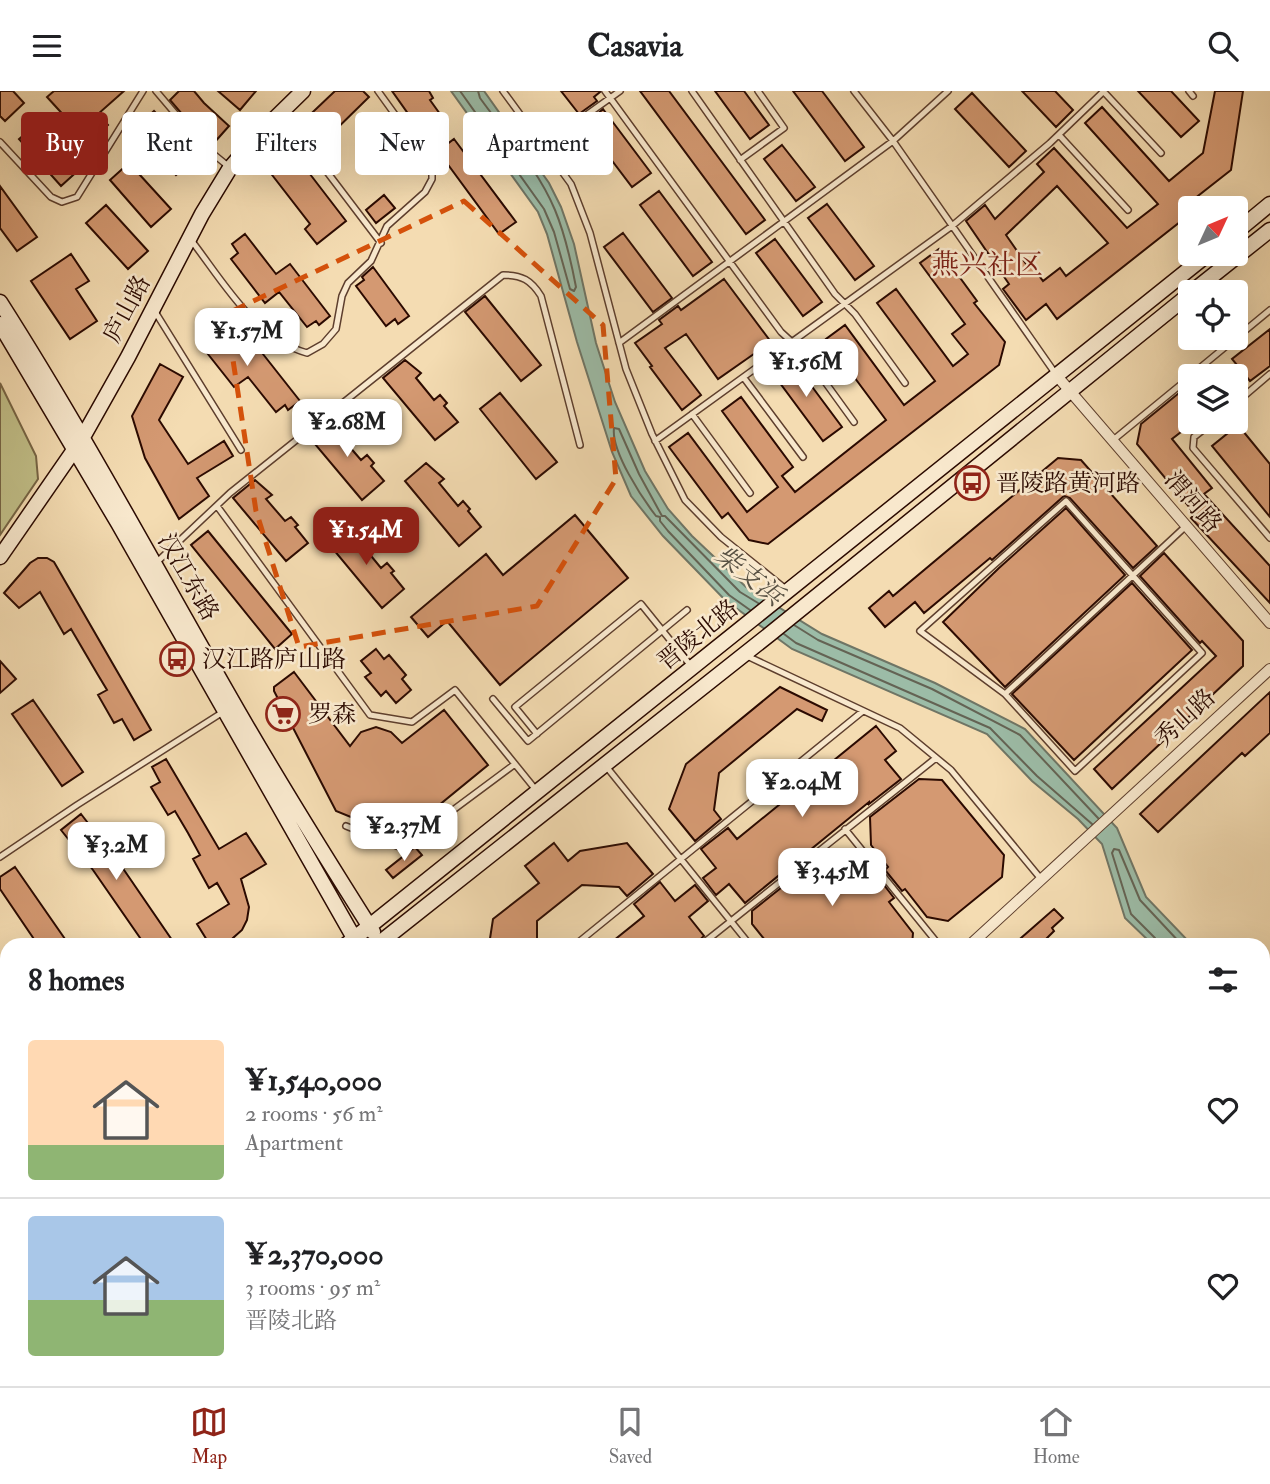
<!DOCTYPE html>
<meta charset="utf-8">
<style>
body{margin:0;font-family:"IM FELL Double Pica","Noto Serif SC",serif;background:#f6f6f6;color:#202124;height:100vh;display:flex;flex-direction:column;font-size:26px;white-space:nowrap}
*{box-sizing:border-box;margin:0}
p{font-size:23px;color:#757577}
.icon{flex:none;width:38px;height:38px;fill:none;stroke:currentColor;stroke-width:2;stroke-linecap:round;stroke-linejoin:round}
.map{position:relative;flex:1;overflow:hidden}
.panel{position:absolute;left:0px;top:847px;width:1270px;height:448px;display:flex;flex-direction:column;background:#fff;border-radius:21px 21px 0 0;box-shadow:0 7px 28px #0002}
.panel>*{flex:none}
.banner{position:absolute;left:21px;top:21px;width:700px;height:63px;display:flex;gap:14px}
.needle{width:46px;rotate:46deg}
.buttons{position:absolute;left:1178px;top:105px;display:grid;gap:14px}
.buttons a{display:grid;place-items:center;width:70px;height:70px;border-radius:7px;background:#fff;box-shadow:0 7px 28px #0002;font-size:35px}
.price{position:absolute;translate:-50% -60px;padding:0 16px;border-radius:14px;background:#fff;color:#222;font-size:23px;line-height:46px;filter:drop-shadow(0 2px 4px #0008)}
.price::after{content:'';position:absolute;left:50%;top:42px;width:21px;height:16px;margin-left:-10px;background:inherit;clip-path:polygon(0 0,100% 0,50% 100%)}
.price.selected{background:#8f2418;color:#fff}
ul{padding:0;list-style:none}
li{display:flex;align-items:center;gap:21px;height:175px;padding:0 28px}
li+li{border-top:2px solid #e0e0e0}
li span{display:grid;place-items:center;flex:none;width:196px;height:140px;border-radius:7px;color:#555}
li>.icon{margin-inline-start:auto}
span .icon{width:84px;height:84px;fill:#fffc;stroke-width:1}
li b{font-size:30px}
h2{display:flex;justify-content:space-between;align-items:center;height:84px;padding:0 28px;font-size:30px}
.tag{padding:0 24px;border-radius:7px;background:#fff;box-shadow:0 7px 28px #0002;font-size:24px;line-height:63px}
.tag.selected{background:#8f2418;color:#fff}
header{display:flex;justify-content:space-between;align-items:center;height:91px;padding:0 28px;background:#fff;font-size:32px;font-weight:700}
.dock{display:flex;justify-content:space-around;align-items:center;height:98px;border-top:2px solid #e0e0e0;background:#fff;font-size:19px;color:#757577}
.dock a{display:grid;justify-items:center;gap:4px}
.dock .selected{color:#8f2418}
.map>svg:first-child{display:block}
.green{fill:#c1bf88;stroke:#766444;stroke-width:2}
.water{fill:#9cbca7;stroke:#6f7565;stroke-width:2}
.lines{fill:none;stroke-linecap:round;stroke-linejoin:round}
.shore{stroke:#646354;stroke-width:2}
.building{fill:#d49972;stroke:#2b0a01;stroke-width:2;fill-rule:evenodd}
.lane-casing{stroke:#5d3e2d;stroke-width:8}
.street-casing{stroke:#5d3e2d;stroke-width:12}
.secondary-casing{stroke:#2b0a01;stroke-width:17}
.lane{stroke:#f8e8cd;stroke-width:5}
.street{stroke:#f8e8cd;stroke-width:10}
.secondary{stroke:#f8e8cd;stroke-width:14}
.marked{fill:none;stroke:#d5510b;stroke-width:5;stroke-dasharray:14 9;stroke-linejoin:round}
.labels{text-anchor:middle;dominant-baseline:central;stroke-width:5;stroke-linejoin:round;paint-order:stroke}
.street-label{font-size:24px;fill:#2b0a01;stroke:#f8e8cd}
.poi-label{font-size:24px;fill:#2b0a01;stroke:#f8e8cd;text-anchor:start}
.water-label{font-size:26px;font-style:italic;fill:#585143;stroke:#f8e8cd}
.quarter-label{font-size:28px;fill:#7a1f14;stroke:#f8e8cd}
</style>
<header><svg class="icon" aria-label="menu" viewBox="0 0 24 24"><path d="M4 6h16M4 12h16M4 18h16"/></svg>Casavia<svg class="icon" aria-label="search" viewBox="0 0 24 24"><circle cx="10" cy="10" r="6"/><path d="M15 15l6 6"/></svg></header>
<div class="map">
<svg width="1270" height="1295" viewBox="0 0 1270 1295">
<rect width="100%" height="100%" fill="#f4dcb2"/>
<filter id="stains"><feTurbulence type="fractalNoise" baseFrequency=".00286" numOctaves="4"/><feColorMatrix values="0 0 0 0 .2 0 0 0 0 .09 0 0 0 0 .02 0 0 0 .5 -.17"/></filter>
<radialGradient id="worn" r=".72"><stop offset=".6" stop-color="#630" stop-opacity="0"/><stop offset="1" stop-color="#630" stop-opacity=".3"/></radialGradient>
<!-- green -->
<path class="green" d="M0,292L36,365L38,388L0,444Z"/>
<!-- water -->
<path class="water" d="M451,0H484L549,92L561,116L574,153L596,252L615,311L645,380L668,418L692,445L746,496L822,543L935,592L1025,638L1117,737L1146,806L1192,854H1153L1125,827L1102,753L1078,728L1032,690L987,643L792,558L725,509L663,445L631,405L612,361L577,251L547,143L538,121Z"/>
<g class="lines">
<!-- shore -->
<path class="shore" d="M460,0L544,118L554,141L570,198L574,200L576,196C571,170 565,143 555,119C538,78 505,42 480,7L478,0
M750,519L729,504L668,440L660,430V426L656,425C642,407 611,360 614,337L619,338L639,383L662,425H665L740,501L758,512
M794,534L818,549L932,598L1020,644L1098,727
M784,543L796,552L990,637L1037,685L1092,733
M1157,854L1155,847L1131,823L1112,762L1114,758L1119,759L1140,809L1182,854"/>
</g>
<!-- building -->
<path class="building" d="M0,0H13L24,12L5,30L0,25Z
M54,0H124L98,23L108,34L89,52L47,6Z
M179,0H194L204,12L229,35L213,53L193,36L170,9Z
M218,0H256L240,19Z
M335,0H363L369,6L316,58L296,37Z
M392,0H429L433,7L430,9L440,23L419,38Z
M561,0H600V1L594,6L597,10L579,23Z
M640,0H669L765,129L746,143Z
M715,0H744L769,34L750,48Z
M793,0H822L864,56L845,70Z
M1022,0H1055L1073,19L1056,36Z
M1138,0H1171L1199,30L1181,46Z
M1215,0H1243L1231,79L1189,112L1190,123L1057,228L1046,213L1026,229L1003,198L1009,193L966,130L985,114L995,128L1044,81L1037,73L1054,57L1127,137L1158,113L1085,32L1102,16L1169,90L1203,62ZM1057,95L1108,152L1066,185L1060,177L1043,190L1032,175L1029,177L1006,144Z
M972,2L1026,60L1009,76L955,18Z
M603,18L651,82L632,96L585,34Z
M154,20L196,66L176,84L135,38Z
M39,31L81,77L61,95L19,48Z
M454,48L516,131L499,143L438,60Z
M782,54L815,96L796,110L764,68Z
M293,61L346,130L317,153L305,138L310,133L269,80Z
M129,72L171,118L151,136L110,89Z
M0,95L37,146L17,160L0,137Z
M659,100L712,171L693,185L640,114Z
M384,104L395,117L376,132L366,119Z
M827,113L874,175L855,189L808,127Z
M106,114L148,160L128,178L86,132Z
M623,142L672,207L653,221L604,156Z
M245,143L276,183L290,173L330,225L319,234L316,230L307,236L279,201L265,212L231,168L238,162L232,153Z
M775,148L822,211L803,225L756,162Z
M939,158L977,210L974,212L1005,251L999,274L768,453L749,449L728,422L722,427L669,356L688,342L747,421L778,396L722,320L741,306L793,376L782,385L795,401L886,329L826,248L845,234L904,314L935,290L877,212L896,198L953,275L968,263L952,243L965,233L920,172Z
M71,163L89,190L76,198L97,230L70,248L31,190Z
M373,176L409,225L398,233L395,228L386,235L356,195L364,189L362,186Z
M724,188L771,251L718,288L686,243L665,257L701,304L682,319L650,276L652,275L635,252L662,233L659,229L678,215L681,219Z
M485,205L541,274L521,290L465,221Z
M214,228L245,268L259,258L300,310L288,319L285,314L276,321L248,286L234,296L200,253L208,247L201,238Z
M1270,238V275L1250,290L1232,268Z
M790,266L842,336L823,350L771,280Z
M405,269L421,282L416,287L434,309L440,304L447,312L444,315L458,331L435,349L383,287Z
M160,273L183,286L159,329L188,373L224,350L233,365L197,387L209,405L179,428L145,367L132,325Z
M1190,293V334L1172,348L1212,397L1204,403L1270,475V512L1191,427L1195,423L1137,353L1141,333Z
M500,302L557,371L536,388L480,318Z
M331,328L348,342L342,347L361,369L367,364L374,372L371,375L384,390L362,409L309,346Z
M1238,334L1270,373V426L1212,355Z
M1058,367L1081,369L1157,455L1133,477L1070,407L1064,405L992,469L990,467L924,522L915,511L885,536L869,517L889,500L893,505Z
M426,372L444,388L439,392L458,415L463,410L470,418L468,420L481,436L459,455L405,390Z
M255,389L272,404L266,408L285,430L291,426L298,434L295,436L308,452L286,470L233,407Z
M1066,417L1125,484L1005,596L943,531L999,477Z
M575,424L628,487L500,594L447,530L428,546L411,526L486,463L503,484Z
M350,434L358,444L361,442L368,450L362,454L381,477L387,472L394,480L391,482L404,498L382,517L328,452Z
M208,440L292,543L275,558L191,454Z
M1164,462L1243,550V575L1112,698L1094,678L1216,565L1202,550L1200,552L1140,485Z
M38,467H47L54,471L151,639L134,649L122,628L114,632L98,604L107,599L98,584L71,538L64,543L40,501L19,517L4,502L30,472Z
M1132,492L1192,559L1074,669L1012,603Z
M376,558L384,568L389,564L406,584L402,588L411,599L396,612L386,600L381,605L365,586L371,582L361,570Z
M0,570L16,588L0,602Z
M294,581L350,655L361,641L376,636L391,641L402,652L444,619L488,674L400,746L336,720L274,600V596Z
M780,596L827,619L822,630L797,618L719,682L714,719L721,728L695,750L669,718L686,673Z
M1270,601V642L1245,665L1242,662L1158,741L1140,723Z
M33,609L83,681L62,695L12,623Z
M876,635L896,660L885,669L901,688L869,713V711L745,812L729,793L716,804L703,787L716,777L701,758L728,737L737,748Z
M166,668L219,758L246,742L266,773L241,788L249,816L247,829L242,839L233,847L238,854H210L197,833L229,813L217,792L209,797L193,768L200,764L188,742L175,720L168,724L151,696L160,691L152,676Z
M919,688L942,689L1004,764L1002,786L948,830L927,826L905,798L902,800L885,779L888,776L871,754L870,726Z
M81,723L122,776L172,849L164,854H145L93,779L61,739Z
M554,752L568,770L580,760L627,752L653,783L627,805L619,796L582,794L537,830V854H489L493,828L539,792L525,775Z
M415,756L422,764L393,787L386,779Z
M830,758L850,761L872,789L877,785L894,807L889,811L913,842L912,854H769L752,833V820Z
M15,776L65,848L57,854H38L0,798V786Z
M660,791L675,810L695,794L708,810L689,826L704,845L694,854H608L644,825L634,813Z
M1054,818L1063,827L1052,837L1054,840L1040,854H1013Z"/>
<g class="lines">
<!-- lane casing -->
<g class="lane-casing">
<path id="lane" d="M156,0L201,53L228,75
M503,0L571,93L590,142L626,278L652,343L685,409L721,446L787,499
M605,0L781,241L804,262L854,331
M692,0L835,203L855,223L905,292
M854,0L893,50L1055,282
M1189,0L1193,5
M1104,1L1161,62
M1059,44L1128,119
M0,51L51,106L62,111L77,106L143,0
M543,55L620,0
M740,69L784,37L758,0
M321,73L381,152
M191,149C222,189 255,248 307,262L323,253L336,238L342,205L348,192L371,170L387,135L425,101L432,88V75L378,0
M154,219L241,359
M619,252L893,50L948,0
M1190,285L1270,219
M744,287L803,366
M1236,312L1270,283
M692,323L750,402
M1213,331L1194,346L1193,357L1270,447
M655,350L952,135L1050,52L1104,0
M1112,350L1190,286
M1066,410L1202,562L1075,680L1005,603L920,540Z
M217,415L370,624L412,631L455,599L536,699
M157,471L230,402L503,184C522,184 531,189 541,205L580,354
M747,565L900,637L951,679L1041,788
M1005,603L1186,435
M493,608L528,650L687,519
M537,643L515,616L641,513L691,575
M605,674L750,854
M346,735L402,757L515,673
M845,738L939,854
M0,766L77,714L223,621
M575,854L863,620
M701,854L936,667
M0,1285L7,1279
M580,1288L586,1295
M808,1288L813,1295
M392,1295L401,1288
M422,1295L432,1288"/>
</g>
<!-- street casing -->
<g class="street-casing">
<path id="street" d="M1057,285L1270,532
M970,854L1270,578
M991,1288L996,1295"/>
</g>
<!-- secondary casing -->
<g class="secondary-casing">
<path id="secondary" d="M1236,141L1270,113
M1192,201L1270,139
M0,211C81,338 152,470 227,601C273,682 323,762 373,841
M0,233L118,432L358,854
M0,466L83,346L128,266L202,123L230,77L261,41L303,0
M346,854L1208,163
M377,854L770,543L1190,203
M0,1098L7,1093
M0,1130L7,1125
M660,1288L665,1295
M677,1288L682,1295"/>
</g>
<!-- lane -->
<use href="#lane" class="lane"/>
<!-- street -->
<use href="#street" class="street"/>
<!-- secondary -->
<use href="#secondary" class="secondary"/>
</g>
<!-- marked area -->
<path class="marked" d="M464,110L603,234L616,388L537,515L299,556L256,420L226,223Z"/>
<!-- icons -->
<defs>
<g id="bus-ring" transform="scale(1.75)"><circle r="9.5" fill="#f8e8cd" stroke="#8f2418" stroke-width="1.5"/><path d="M-5-6H5V4H4V6H2V4H-2V6H-4V4H-5ZM-3.5-4V0h7V-4ZM-3.5 1.2v1.5H-2V1.2ZM2 1.2v1.5H3.5V1.2Z" fill="#8f2418"/></g>
<g id="supermarket-ring" transform="scale(1.75)"><circle r="9.5" fill="#f8e8cd" stroke="#8f2418" stroke-width="1.5"/><path d="M-6-5.5h2.5l.6 2H6L4.5 2H-2.5L-4.4-4H-6ZM-1.5 3.2a1.3 1.3 0 1 0 .1 0ZM3 3.2a1.3 1.3 0 1 0 .1 0Z" fill="#8f2418"/></g>
</defs>
<g fill-rule="evenodd">
<use href="#bus-ring" x="972" y="392"/>
<use href="#bus-ring" x="177" y="568"/>
<use href="#supermarket-ring" x="283" y="623"/>
</g>
<g class="labels">
<!-- street labels -->
<g class="street-label">
<text transform="translate(127 218) rotate(-62)">庐山路</text>
<text transform="translate(1193 411) rotate(49)">渭河路</text>
<text transform="translate(188 486) rotate(60)">汉江东路</text>
<text transform="translate(698 544) rotate(-39)">晋陵北路</text>
<text transform="translate(1185 627) rotate(-43)">秀山路</text>
</g>
<!-- poi labels -->
<g class="poi-label">
<text x="996" y="392">晋陵路黄河路</text>
<text x="202" y="568">汉江路庐山路</text>
<text x="308" y="623">罗森</text>
</g>
<!-- water labels -->
<g class="water-label">
<text transform="translate(749 485) rotate(38)">柴支浜</text>
</g>
<!-- quarter labels -->
<g class="quarter-label">
<text x="987" y="174">燕兴社区</text>
</g>
</g>
<rect width="100%" height="100%" filter="url(#stains)"/>
<rect width="100%" height="100%" fill="url(#worn)"/>
</svg>
<div class="buttons">
<a><svg class="needle" viewBox="-14 -14 28 28"><path d="M0-13l5 13h-10z" fill="#e53935"/><path d="M0 13l5-13h-10z" fill="#757577"/></svg></a>
<a><svg class="icon" aria-label="locate" viewBox="0 0 24 24"><circle cx="12" cy="12" r="6"/><path d="M12 2v4M12 18v4M2 12h4M18 12h4"/></svg></a>
<a><svg class="icon" aria-label="layers" viewBox="0 0 24 24"><path d="M12 4l9 5-9 5-9-5zM3 14l9 5 9-5"/></svg></a>
</div>
<b class="price" style="left:247px;top:277px">¥1.57M</b>
<b class="price" style="left:806px;top:308px">¥1.56M</b>
<b class="price" style="left:347px;top:368px">¥2.68M</b>
<b class="price selected" style="left:366px;top:476px">¥1.54M</b>
<b class="price" style="left:802px;top:728px">¥2.04M</b>
<b class="price" style="left:404px;top:772px">¥2.37M</b>
<b class="price" style="left:116px;top:791px">¥3.2M</b>
<b class="price" style="left:832px;top:817px">¥3.45M</b>
<div class="banner">
<a class="tag selected">Buy</a>
<a class="tag">Rent</a>
<a class="tag">Filters</a>
<a class="tag">New</a>
<a class="tag">Apartment</a>
</div>
<section class="panel">
<h2>8 homes<svg class="icon" aria-label="filters" viewBox="0 0 24 24"><path d="M4 7h16M4 17h16"/><circle cx="9" cy="7" r="2"/><circle cx="15" cy="17" r="2"/></svg></h2>
<ul>
<li><span style="background:linear-gradient(#ffd9b3 75%,#8fb573 0)"><svg class="icon" aria-label="home" viewBox="0 0 24 24"><path d="M3 11l9-7 9 7M6 9v11h12V9"/></svg></span><div><b>¥1,540,000</b><p>2 rooms · 56 m²</p><p>Apartment</p></div><svg class="icon" aria-label="heart" viewBox="0 0 24 24"><path d="M12 20l-8-8c-3-5 5-10 8-4 3-6 11-1 8 4z"/></svg></li>
<li><span style="background:linear-gradient(#a9c7e8 60%,#8fb573 0)"><svg class="icon" aria-label="home" viewBox="0 0 24 24"><path d="M3 11l9-7 9 7M6 9v11h12V9"/></svg></span><div><b>¥2,370,000</b><p>3 rooms · 95 m²</p><p>晋陵北路</p></div><svg class="icon" aria-label="heart" viewBox="0 0 24 24"><path d="M12 20l-8-8c-3-5 5-10 8-4 3-6 11-1 8 4z"/></svg></li>
</ul>
</section>
</div>
<nav class="dock">
<a class="selected"><svg class="icon" aria-label="map" viewBox="0 0 24 24"><path d="M3 6l6-2 6 2 6-2v14l-6 2-6-2-6 2zM9 4v14M15 6v14"/></svg>Map</a>
<a><svg class="icon" aria-label="saved" viewBox="0 0 24 24"><path d="M7 4h10v16l-5-4-5 4z"/></svg>Saved</a>
<a><svg class="icon" aria-label="home" viewBox="0 0 24 24"><path d="M3 11l9-7 9 7M6 9v11h12V9"/></svg>Home</a>
</nav>
